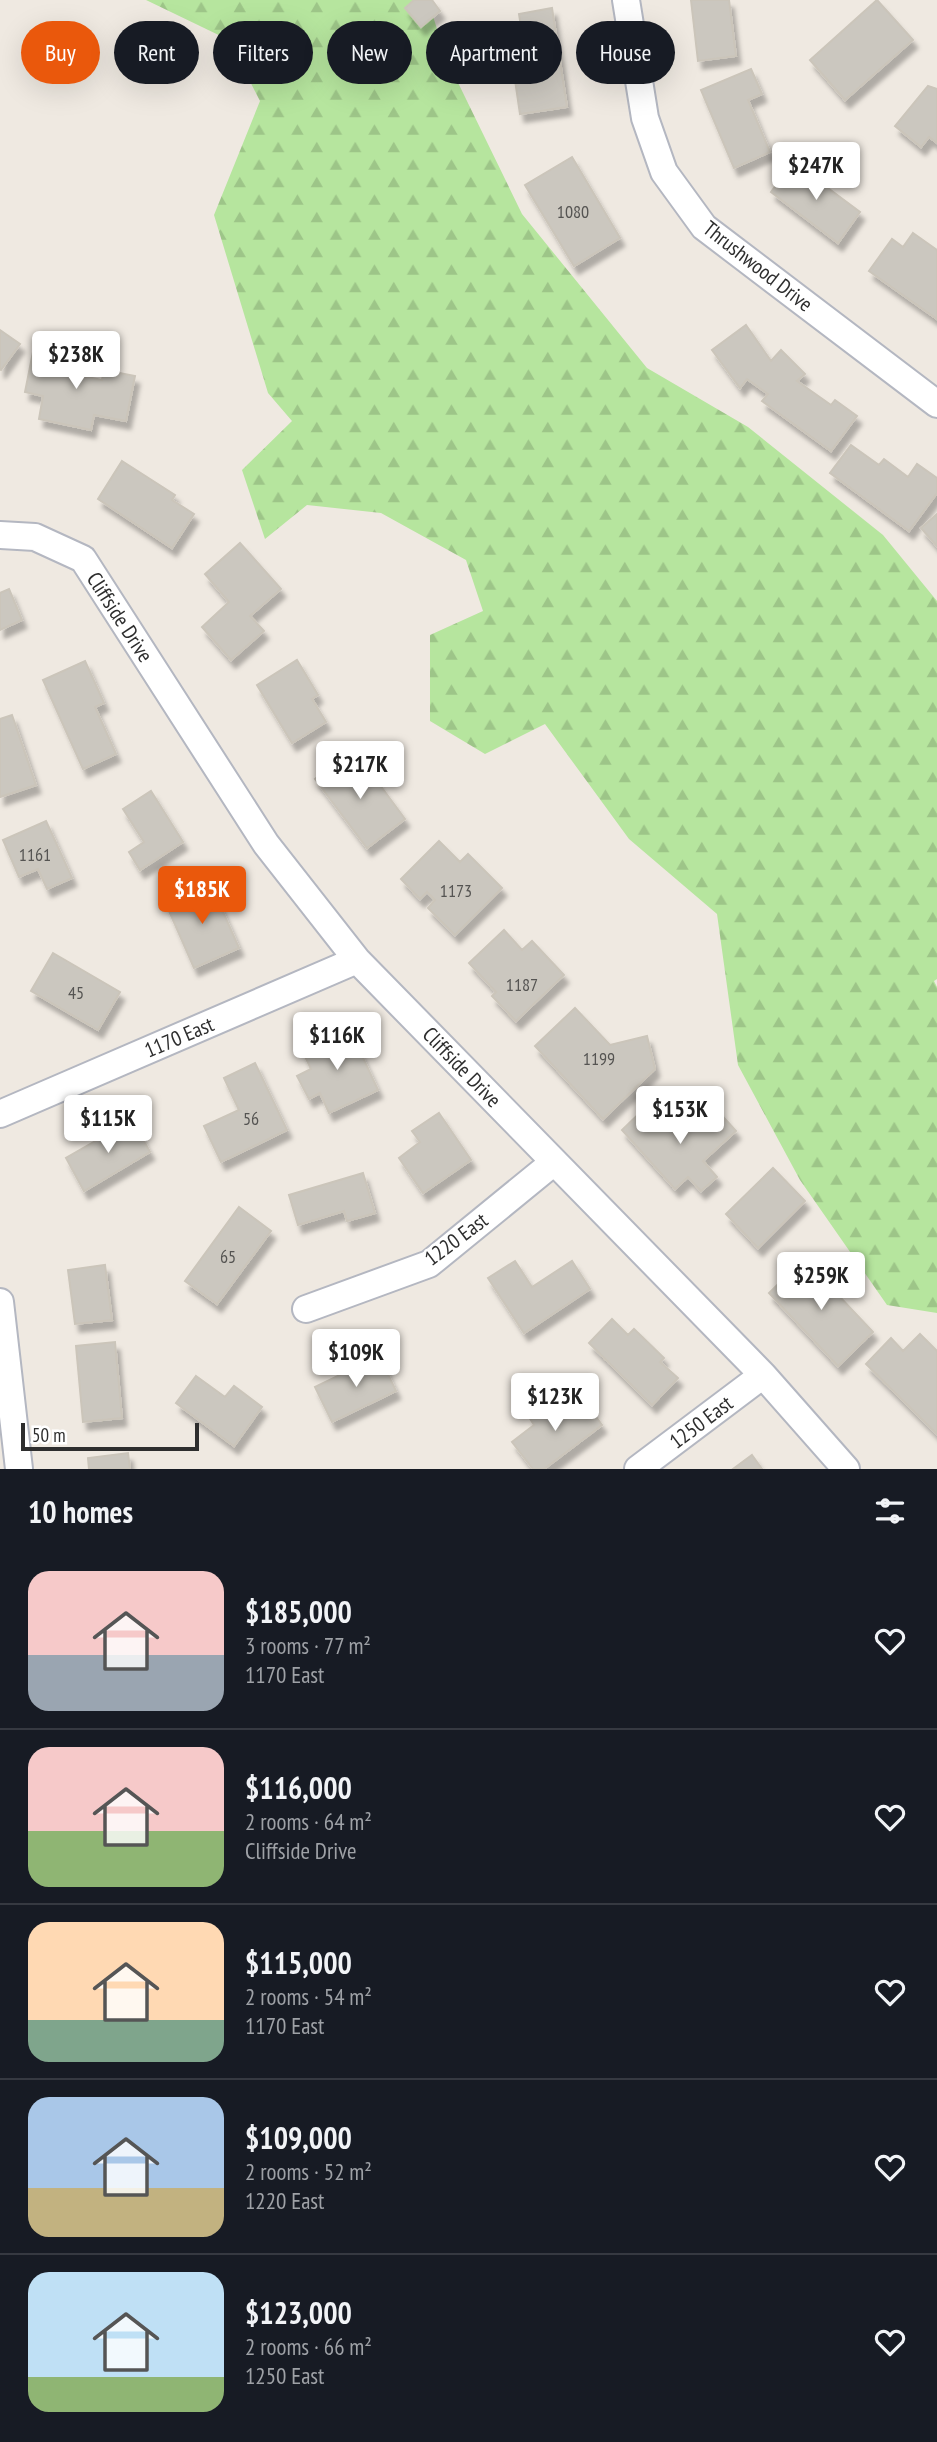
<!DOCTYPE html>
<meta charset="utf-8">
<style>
body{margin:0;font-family:"PT Sans Narrow",sans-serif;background:#242831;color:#f1f3f6;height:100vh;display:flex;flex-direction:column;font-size:26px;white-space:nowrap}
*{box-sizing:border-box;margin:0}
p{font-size:23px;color:#9ea1a6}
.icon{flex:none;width:38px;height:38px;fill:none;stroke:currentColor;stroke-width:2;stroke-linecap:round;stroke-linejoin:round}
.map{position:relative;height:1469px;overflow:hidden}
.sheet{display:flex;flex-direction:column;background:#171b24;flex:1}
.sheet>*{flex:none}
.top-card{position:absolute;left:21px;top:21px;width:896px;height:63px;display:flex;gap:14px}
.scale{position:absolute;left:21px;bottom:18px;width:178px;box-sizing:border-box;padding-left:7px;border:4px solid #2e2e2e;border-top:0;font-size:19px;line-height:24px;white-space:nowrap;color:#2e2e2e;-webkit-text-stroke:5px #fff;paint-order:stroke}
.price{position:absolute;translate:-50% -60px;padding:0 16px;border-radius:7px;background:#fff;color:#222;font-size:23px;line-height:46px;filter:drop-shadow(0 2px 4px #0008)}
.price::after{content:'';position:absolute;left:50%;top:42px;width:21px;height:16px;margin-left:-10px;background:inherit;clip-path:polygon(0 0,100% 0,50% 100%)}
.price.on{background:#ea580c;color:#fff}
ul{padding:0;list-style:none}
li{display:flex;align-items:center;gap:21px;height:175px;padding:0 28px}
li+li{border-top:2px solid #363941}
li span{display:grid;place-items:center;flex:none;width:196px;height:140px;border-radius:21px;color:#555}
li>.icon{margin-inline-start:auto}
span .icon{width:84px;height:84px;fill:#fffc;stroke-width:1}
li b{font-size:30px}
h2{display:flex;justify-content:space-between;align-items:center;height:84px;padding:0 28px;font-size:30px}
.chip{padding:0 24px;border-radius:32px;background:#171b24;box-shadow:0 7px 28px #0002;font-size:24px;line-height:63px}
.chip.on{background:#ea580c;color:#fff}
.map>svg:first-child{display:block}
.forest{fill:url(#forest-firs)}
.building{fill:#cbc7bf;stroke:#cbc5ba;stroke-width:2;filter:url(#shadow)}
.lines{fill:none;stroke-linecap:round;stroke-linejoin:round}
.minor-casing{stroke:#b4b7c1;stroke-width:30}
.minor{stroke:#fff;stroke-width:26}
.labels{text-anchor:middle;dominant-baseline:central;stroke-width:5;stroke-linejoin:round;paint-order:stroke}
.number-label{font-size:18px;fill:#555452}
.street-label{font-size:21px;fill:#2e2e2e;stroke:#fff}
</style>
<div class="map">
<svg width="937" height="1469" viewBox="0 0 937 1469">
<defs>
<pattern id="forest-firs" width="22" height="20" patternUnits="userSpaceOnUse" patternTransform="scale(1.75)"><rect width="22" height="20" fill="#b6e59e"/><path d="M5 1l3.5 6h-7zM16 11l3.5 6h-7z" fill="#9dc588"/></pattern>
<filter id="shadow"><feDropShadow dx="4.5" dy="8" stdDeviation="2" flood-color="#0004"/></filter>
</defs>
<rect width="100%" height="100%" fill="#efe9e1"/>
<!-- forest -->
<path class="forest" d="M146,0H428L446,58L522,214L647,368L748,427L883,535L937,601V979L934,981L937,987V1313L887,1305L800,1180L738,1065L717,914L629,839L545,724L485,754L430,721V635L483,611L466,560L381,513L307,505L265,539L242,470L292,421L268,393L214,215L260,101L229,40Z"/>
<!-- building -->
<path class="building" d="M414,0H432L440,11L421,27L405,8Z
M691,0H729L736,56L698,61Z
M877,0L913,40L845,100L810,60Z
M552,8L567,107L520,114L514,73L528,71L519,14Z
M751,69L762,94L748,100L770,152L734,168L701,90Z
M928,86L937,89V143L929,137L921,147L895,126Z
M572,157L620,238L574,266L525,185Z
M793,162L860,212L838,243L771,192Z
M913,233L937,250V319L869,271L892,239L903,247Z
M746,325L771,361L781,350L805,374L797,381L831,405L835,400L857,416L831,451L762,401L768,394L747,379L740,388L712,350Z
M0,330L20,344L1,370L0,369Z
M35,342L66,348L62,372L102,380L104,370L135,376L126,421L94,415L91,430L39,419L43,396L25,392Z
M851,445L879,465L884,459L908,477L917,464L937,478V493L909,531L830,473Z
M122,461L175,495L172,500L194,514L172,548L98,499Z
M937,514V546L921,528Z
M240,543L281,589L250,616L264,631L231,660L202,627L229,602L205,574Z
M9,589L22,620L0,630V593Z
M297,660L318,695L312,699L326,722L292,743L257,685Z
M85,661L104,703L95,707L116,754L83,769L43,680Z
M12,715L36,785L0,797V719Z
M346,756L360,775L368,769L405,819L367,848L315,779Z
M151,791L183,842L140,870L129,852L144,842L123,809Z
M46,821L72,878L47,889L38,869L19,877L3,840Z
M439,841L460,862L468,854L502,888L455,935L428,908L435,900L427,892L420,899L401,879Z
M211,885L239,948L194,968L166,904Z
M504,930L522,950L532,941L564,975L516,1021L492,996L496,992L469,963Z
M53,953L120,992L98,1030L31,991Z
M575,1008L610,1045L647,1036L655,1069L603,1119L535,1046Z
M349,1028L378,1090L329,1113L320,1093L309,1099L297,1076L311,1069L302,1050Z
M255,1063L287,1130L221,1162L204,1126L239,1110L224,1078Z
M648,1105L680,1140L715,1108L736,1131L703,1161L717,1177L701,1191L688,1177L675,1189L622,1130Z
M439,1113L471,1160L423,1193L399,1158L420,1142L412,1131Z
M132,1120L150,1152L84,1191L66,1158Z
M773,1168L805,1201L758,1248L726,1214Z
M363,1173L375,1213L347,1221L344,1211L298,1225L289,1195Z
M239,1207L271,1231L217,1304L185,1281Z
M804,1259L873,1332L838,1366L769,1293Z
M515,1261L532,1287L572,1261L590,1289L524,1333L488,1278Z
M105,1265L112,1320L75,1324L68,1270Z
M612,1319L628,1335L634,1329L664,1358L660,1362L678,1378L652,1405L589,1343Z
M920,1334L937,1351V1434L866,1364L891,1338L903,1351Z
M115,1342L122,1418L83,1422L76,1346Z
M379,1356L396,1391L332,1422L315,1387Z
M196,1376L225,1397L234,1386L262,1407L234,1446L176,1403Z
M582,1398L602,1425L544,1469H533L512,1442L534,1425L529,1417L550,1400L561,1414Z
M128,1453L130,1469H89L88,1458Z
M752,1455L762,1469H733Z"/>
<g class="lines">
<!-- minor casing -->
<g class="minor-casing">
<path id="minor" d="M626,0L645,118L664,172L704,227L937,404
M0,535L35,537L83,559L266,844L357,960L763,1375L846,1469
M0,1114L357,960
M0,1302L19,1469
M306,1309L429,1264L554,1162
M638,1469L763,1375"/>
</g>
<!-- minor -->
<use href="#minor" class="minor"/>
</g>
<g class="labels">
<!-- number labels -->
<g class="number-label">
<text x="573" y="211">1080</text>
<text x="35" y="854">1161</text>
<text x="456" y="890">1173</text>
<text x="522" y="984">1187</text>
<text x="76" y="992">45</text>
<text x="599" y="1058">1199</text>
<text x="251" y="1118">56</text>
<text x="228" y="1256">65</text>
</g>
<!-- street labels -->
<g class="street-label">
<text transform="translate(758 266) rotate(38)">Thrushwood Drive</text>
<text transform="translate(120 617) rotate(57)">Cliffside Drive</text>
<text transform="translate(179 1037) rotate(-23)">1170 East</text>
<text transform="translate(462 1067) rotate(46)">Cliffside Drive</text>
<text transform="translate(456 1239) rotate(-37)">1220 East</text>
<text transform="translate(701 1422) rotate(-37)">1250 East</text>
</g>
</g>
</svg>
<div class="scale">50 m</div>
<b class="price" style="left:816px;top:202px">$247K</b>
<b class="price" style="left:76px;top:391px">$238K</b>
<b class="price" style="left:360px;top:801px">$217K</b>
<b class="price on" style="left:202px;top:926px">$185K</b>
<b class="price" style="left:337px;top:1072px">$116K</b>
<b class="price" style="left:680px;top:1146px">$153K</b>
<b class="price" style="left:108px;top:1155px">$115K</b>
<b class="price" style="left:821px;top:1312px">$259K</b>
<b class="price" style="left:356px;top:1389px">$109K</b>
<b class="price" style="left:555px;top:1433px">$123K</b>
<div class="top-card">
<a class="chip on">Buy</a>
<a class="chip">Rent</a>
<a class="chip">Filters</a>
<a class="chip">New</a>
<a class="chip">Apartment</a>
<a class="chip">House</a>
</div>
</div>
<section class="sheet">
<h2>10 homes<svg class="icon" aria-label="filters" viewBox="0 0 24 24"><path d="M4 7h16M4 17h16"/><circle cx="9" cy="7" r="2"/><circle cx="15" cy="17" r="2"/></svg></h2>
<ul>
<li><span style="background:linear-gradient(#f6c9c9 60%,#9aa5b1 0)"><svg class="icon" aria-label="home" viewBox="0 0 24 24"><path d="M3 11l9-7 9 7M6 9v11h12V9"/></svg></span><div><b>$185,000</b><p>3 rooms · 77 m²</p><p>1170 East</p></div><svg class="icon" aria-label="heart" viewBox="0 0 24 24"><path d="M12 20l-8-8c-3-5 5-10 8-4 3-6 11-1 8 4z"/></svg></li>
<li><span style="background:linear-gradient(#f6c9c9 60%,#8fb573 0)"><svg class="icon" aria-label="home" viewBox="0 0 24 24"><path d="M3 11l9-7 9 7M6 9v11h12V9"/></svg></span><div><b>$116,000</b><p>2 rooms · 64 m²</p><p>Cliffside Drive</p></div><svg class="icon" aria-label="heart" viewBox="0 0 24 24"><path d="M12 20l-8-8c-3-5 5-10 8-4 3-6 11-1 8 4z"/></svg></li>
<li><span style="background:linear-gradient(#ffd9b3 70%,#7fa58c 0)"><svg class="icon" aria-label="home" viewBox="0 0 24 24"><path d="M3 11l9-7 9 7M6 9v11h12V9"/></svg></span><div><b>$115,000</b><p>2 rooms · 54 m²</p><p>1170 East</p></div><svg class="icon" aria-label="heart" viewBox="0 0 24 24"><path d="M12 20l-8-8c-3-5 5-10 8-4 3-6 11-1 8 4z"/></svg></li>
<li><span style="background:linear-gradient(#a9c7e8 65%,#c2b280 0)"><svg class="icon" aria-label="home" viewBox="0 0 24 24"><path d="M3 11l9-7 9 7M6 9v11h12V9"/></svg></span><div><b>$109,000</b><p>2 rooms · 52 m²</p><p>1220 East</p></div><svg class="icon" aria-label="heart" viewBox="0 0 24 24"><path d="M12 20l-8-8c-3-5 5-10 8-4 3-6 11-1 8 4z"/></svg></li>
<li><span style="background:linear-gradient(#bfe0f5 75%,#8fb573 0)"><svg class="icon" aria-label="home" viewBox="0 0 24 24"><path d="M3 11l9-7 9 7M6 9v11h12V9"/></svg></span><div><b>$123,000</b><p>2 rooms · 66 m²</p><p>1250 East</p></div><svg class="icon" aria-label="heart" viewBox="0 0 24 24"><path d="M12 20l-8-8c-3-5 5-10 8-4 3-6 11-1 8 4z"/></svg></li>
</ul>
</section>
